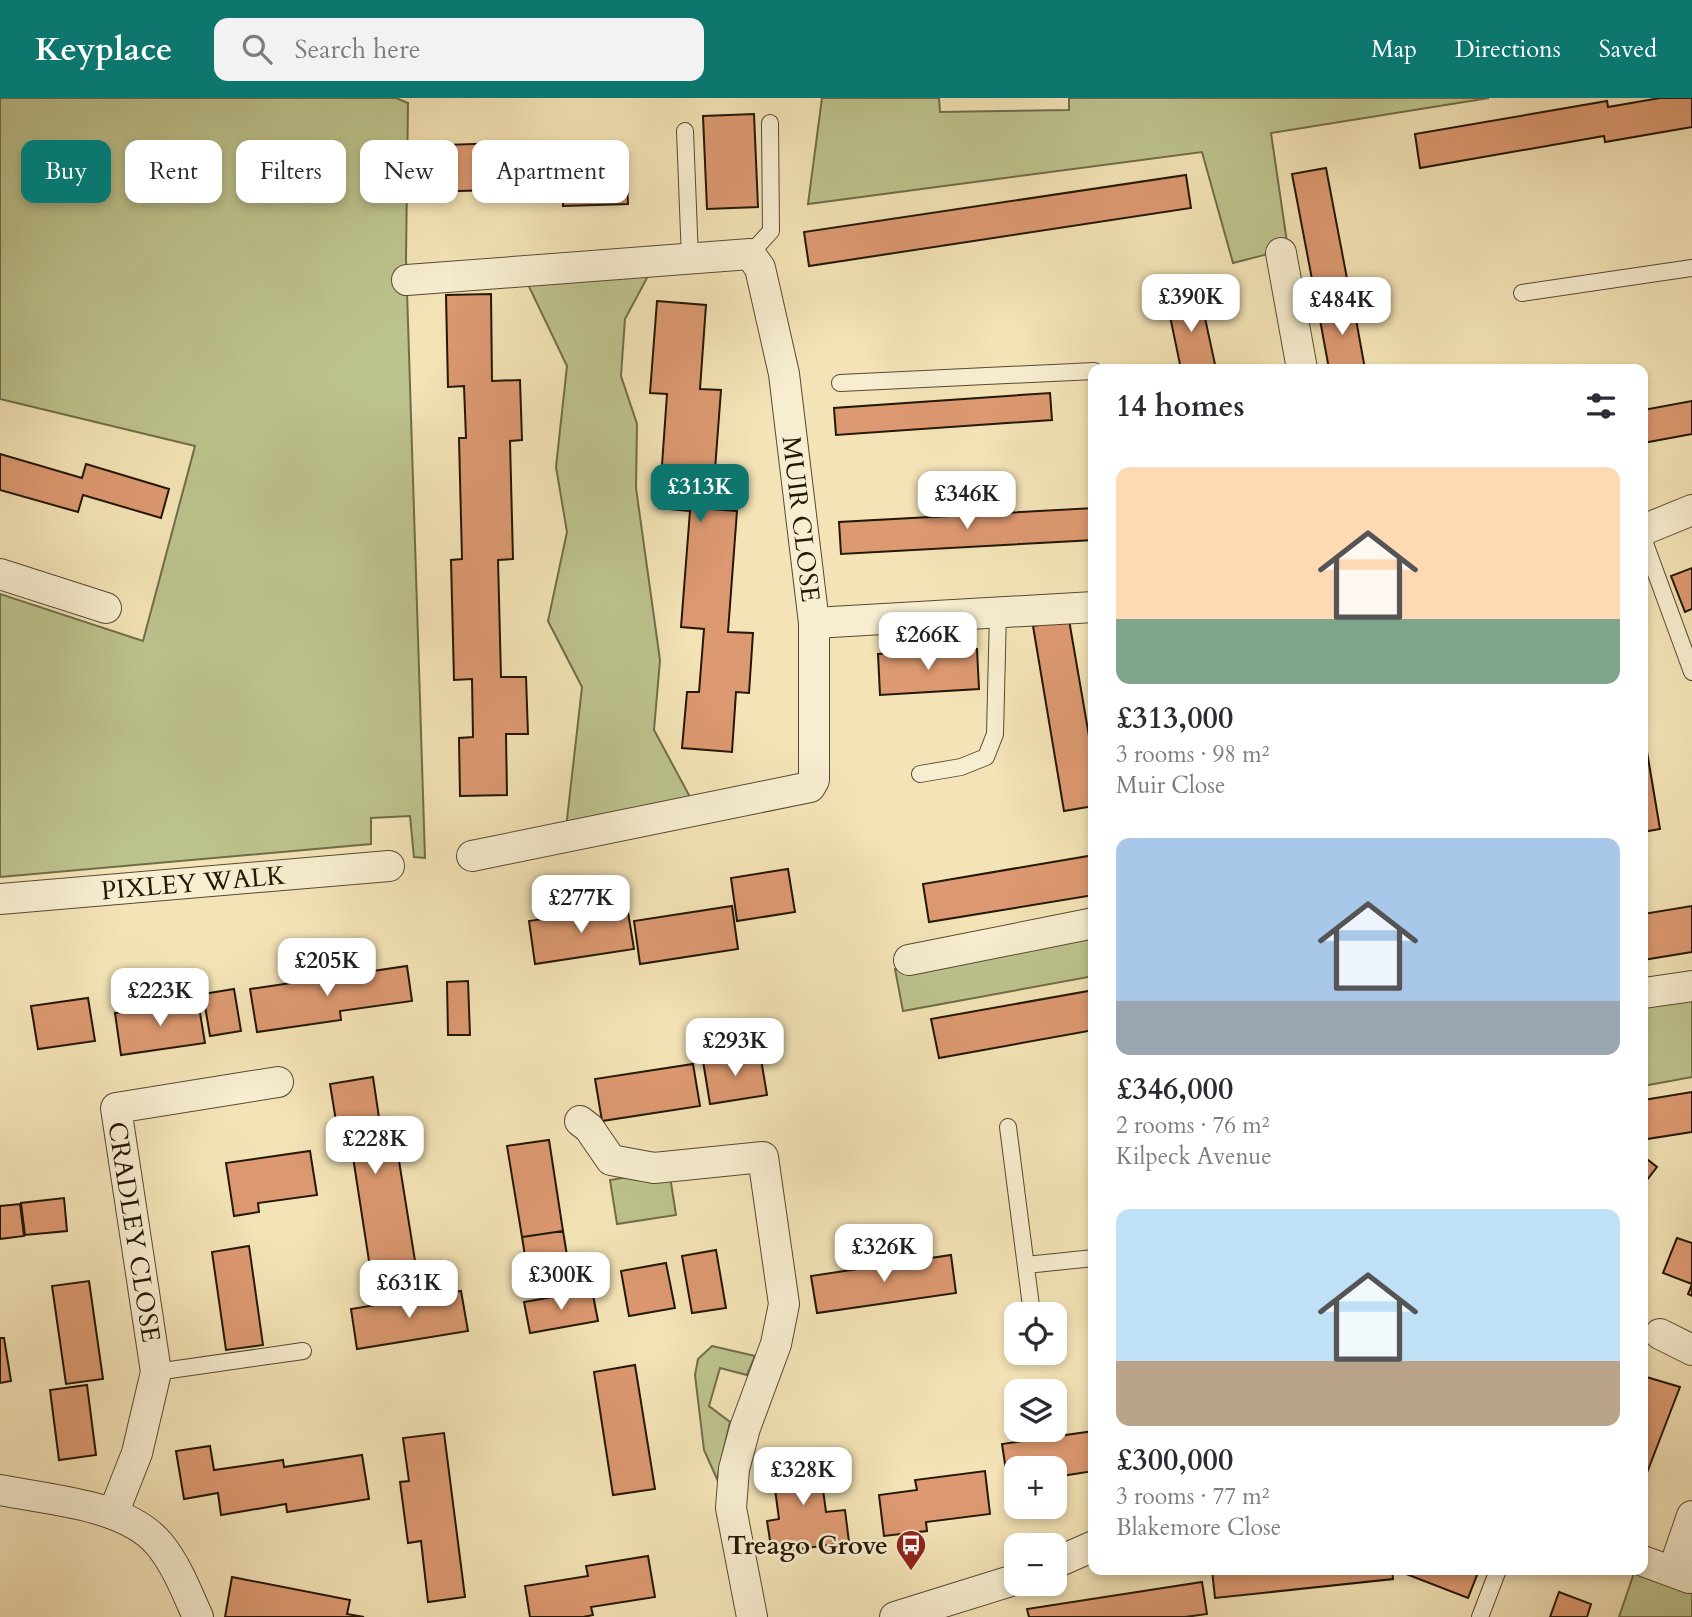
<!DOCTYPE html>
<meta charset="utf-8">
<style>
body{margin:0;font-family:Cardo,serif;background:#f2f2f3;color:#2b2b33;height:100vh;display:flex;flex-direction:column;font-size:26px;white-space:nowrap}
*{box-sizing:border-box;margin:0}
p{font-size:23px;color:#7c7c81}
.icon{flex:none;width:38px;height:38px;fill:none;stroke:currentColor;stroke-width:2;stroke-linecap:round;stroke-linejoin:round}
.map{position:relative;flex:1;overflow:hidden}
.sheet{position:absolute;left:1088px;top:266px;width:560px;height:1211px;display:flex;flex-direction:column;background:#fff;border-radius:14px;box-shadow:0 4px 10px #0003}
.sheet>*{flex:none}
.guide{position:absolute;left:21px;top:42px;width:665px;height:63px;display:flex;gap:14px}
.tools{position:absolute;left:1004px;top:1204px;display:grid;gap:14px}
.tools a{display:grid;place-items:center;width:63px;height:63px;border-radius:14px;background:#fff;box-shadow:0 4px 10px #0003;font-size:35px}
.price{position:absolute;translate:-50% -60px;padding:0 16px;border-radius:14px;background:#fff;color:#222;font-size:23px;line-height:46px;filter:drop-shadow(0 2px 4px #0008)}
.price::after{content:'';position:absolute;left:50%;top:42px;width:21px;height:16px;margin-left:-10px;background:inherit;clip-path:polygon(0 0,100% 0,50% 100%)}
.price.active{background:#0f766e;color:#fff}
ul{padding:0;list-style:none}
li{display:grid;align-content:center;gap:14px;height:371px;padding:0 28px}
li span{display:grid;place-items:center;height:217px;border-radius:14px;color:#555}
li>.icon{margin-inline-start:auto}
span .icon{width:126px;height:126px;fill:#fffc;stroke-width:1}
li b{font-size:30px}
h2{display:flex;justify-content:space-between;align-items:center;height:84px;padding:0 28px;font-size:30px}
.chip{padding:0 24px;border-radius:14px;background:#fff;box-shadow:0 4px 10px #0003;font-size:24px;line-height:63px}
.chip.active{background:#0f766e;color:#fff}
header{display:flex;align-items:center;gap:42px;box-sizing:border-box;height:98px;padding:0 35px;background:#0f766e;color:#fff}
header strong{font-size:33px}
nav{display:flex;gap:38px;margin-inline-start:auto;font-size:24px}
.search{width:490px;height:63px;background:#f2f2f3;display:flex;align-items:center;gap:18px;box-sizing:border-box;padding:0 24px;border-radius:14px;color:#7c7c81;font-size:26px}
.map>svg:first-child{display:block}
.green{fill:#bdc38d;stroke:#706d4a;stroke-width:2}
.building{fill:#dd9971;stroke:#231706;stroke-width:2}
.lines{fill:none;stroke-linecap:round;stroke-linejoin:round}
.lane-casing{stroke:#574a32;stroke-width:18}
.street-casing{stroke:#574a32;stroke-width:32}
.lane{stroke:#f7edd0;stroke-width:16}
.street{stroke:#f7edd0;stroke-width:30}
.labels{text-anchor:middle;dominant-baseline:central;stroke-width:5;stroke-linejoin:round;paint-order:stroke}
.street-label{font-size:26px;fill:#231706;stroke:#f7edd0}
.poi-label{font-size:26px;font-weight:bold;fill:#231706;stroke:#f7edd0;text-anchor:end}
</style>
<header>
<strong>Keyplace</strong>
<div class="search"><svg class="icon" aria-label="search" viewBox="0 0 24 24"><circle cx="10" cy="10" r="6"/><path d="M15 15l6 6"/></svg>Search here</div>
<nav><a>Map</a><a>Directions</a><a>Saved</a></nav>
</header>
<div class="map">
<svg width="1692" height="1519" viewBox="0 0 1692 1519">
<rect width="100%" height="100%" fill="#f3e3b6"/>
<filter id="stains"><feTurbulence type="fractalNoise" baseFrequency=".00286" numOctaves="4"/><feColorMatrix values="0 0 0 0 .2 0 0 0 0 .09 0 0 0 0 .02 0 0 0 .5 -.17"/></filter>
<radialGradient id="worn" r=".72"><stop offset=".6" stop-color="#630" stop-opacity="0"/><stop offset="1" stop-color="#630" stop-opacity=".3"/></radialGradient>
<!-- green -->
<path class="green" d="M0,0H396L408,5L406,161L425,760L414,759L410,718L371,720V746L0,779V496L143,543L195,348L0,301Z
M822,0H939L940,14L1069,12V0H1489L1271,35L1288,151L1233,165L1202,54L808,106Z
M656,163L625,221L621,278L637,326L636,390L660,562L654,632L697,712L565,739L582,589L548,523L567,434L556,369L567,268L522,174Z
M1094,835V878L903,913L895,871Z
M1692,899V979L1643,988V904Z
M669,1072L676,1117L617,1126L610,1082Z
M712,1248L755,1258L747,1277L720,1270L709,1308L730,1324L717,1381L704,1352L695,1277L698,1261Z
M1635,1472L1692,1481V1519H1619Z"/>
<!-- building -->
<path class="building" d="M1660,0H1692V29L1605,44L1604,38L1420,70L1415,36L1607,3L1608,9Z
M754,16L758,109L707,111L703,18Z
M503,45V56L567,55V59L626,58L628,106L563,108V101L499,102V92L417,94L416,48Z
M1326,70L1349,191L1315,197L1292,76Z
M1186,77L1191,110L809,168L804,134Z
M491,196L492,283L520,282L522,342L510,343L513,461L498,462L501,579H526L528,636H506L507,697L460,698L459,640L473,639L472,581L454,582L451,462L462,461L459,340H466L464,288L448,289L446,197Z
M1200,197L1216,271H1181L1167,204Z
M657,203L706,207L700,291L721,292L712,411L737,413L728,534L753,535L749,595L736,594L732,654L682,650L687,594H699L704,531L681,529L690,413L659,410L667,296L650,295Z
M1353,205L1365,271H1329L1318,211Z
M1050,295L1052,322L836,337L834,310Z
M1692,303V336L1643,345V312Z
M0,356L82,380L86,366L169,391L161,420L83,397L78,414L0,392Z
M1094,410V442L841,456L839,424Z
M1692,470V511L1685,514L1671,478Z
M1069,522L1094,667V708L1064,713L1033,528Z
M977,551L979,591L880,597L878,556Z
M1643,630L1660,731L1643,734Z
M1094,757V797L929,824L923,786Z
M788,771L795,814L737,823L731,780Z
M627,808L634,851L535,866L529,823Z
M732,808L738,851L640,866L634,823Z
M1692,808V854L1643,862V816Z
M407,868L412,903L340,913L341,922L257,934L250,891Z
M468,883L470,937H448L447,884Z
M234,891L241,933L210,938L203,896Z
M1094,892V932L939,960L931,921Z
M88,900L95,943L38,951L31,908Z
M198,903L205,945L121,957L115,915Z
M760,955L767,997L710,1006L703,963Z
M693,966L700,1008L602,1023L595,981Z
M373,979L382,1040L395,1038L416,1169L371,1176L351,1046L340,1048L330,986Z
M1692,994V1034L1647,1041L1643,1002Z
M549,1042L563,1133L522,1139L507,1048Z
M310,1053L317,1097L258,1105L259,1114L234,1118L226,1065Z
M1643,1058L1657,1069L1643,1087Z
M64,1100L67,1133L25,1137L21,1105Z
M20,1106L24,1138L0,1141V1108Z
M563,1133L571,1182L530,1189L522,1139Z
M1677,1140L1692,1145V1198L1688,1196L1692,1186L1663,1175Z
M249,1148L263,1247L226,1252L212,1154Z
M716,1152L726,1210L692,1215L682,1158Z
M951,1157L956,1195L817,1215L811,1178Z
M666,1165L675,1210L629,1218L621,1173Z
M89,1183L103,1281L66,1286L52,1188Z
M592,1192L598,1223L530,1235L524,1204Z
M461,1193L468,1233L357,1251L351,1211Z
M0,1240H4L11,1283L0,1285Z
M635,1267L655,1391L613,1397L594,1274Z
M1643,1278L1680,1289L1643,1385Z
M87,1287L96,1357L59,1362L50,1292Z
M1094,1333V1373L1055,1379V1370H1017V1385L1008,1386L1002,1346Z
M444,1335L465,1499L428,1504L421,1443L408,1445L400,1384L409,1383L403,1340Z
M210,1348L214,1372L283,1362L284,1369L362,1357L369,1401L287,1414L286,1406L221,1417L218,1395L184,1401L176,1353Z
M818,1355L826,1414L845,1412L849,1444L772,1455L767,1423L779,1421L771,1361Z
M985,1373L990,1416L926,1424L927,1433L884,1438L879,1397L917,1392L915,1382Z
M648,1458L655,1499L591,1509L593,1517L583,1519H530L525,1488L588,1478L586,1468Z
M1212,1472H1392L1393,1481L1215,1500Z
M1408,1472H1479L1468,1500L1406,1476Z
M232,1479L350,1502L347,1516L364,1519H225Z
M1202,1484L1207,1516L1185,1519H1029L1027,1511Z
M1559,1494L1591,1506L1587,1519H1550Z"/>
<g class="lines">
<!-- lane casing -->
<g class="lane-casing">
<path id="lane" d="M685,33L690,161
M750,156L771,133L770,25
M1522,195L1692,170
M840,285L1094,273
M1643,440L1692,574
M920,676L961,669L986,659L995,636L998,514
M1008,1029L1032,1216
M1026,1167L1094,1160
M156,1274L303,1253
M1480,1519L1498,1472"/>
</g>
<!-- street casing -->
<g class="street-casing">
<g id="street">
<path d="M1281,155L1302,271"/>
<path id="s1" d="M407,182L750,156L760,170L784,276L814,525V682L810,689L472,758"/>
<path d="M1643,432L1692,412"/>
<path d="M0,476L106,510"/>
<path d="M814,525L1094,509"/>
<path id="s2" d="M0,801L389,768"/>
<path d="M909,862L1094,825"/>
<path d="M1644,895L1692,888"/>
<path d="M580,1023L589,1030L611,1062L654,1070L763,1059L784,1206L776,1246L745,1330L734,1371L731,1410L752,1519"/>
<path d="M1660,1236L1692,1252"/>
<path d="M0,1392C49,1402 127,1406 160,1447C177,1468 187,1495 198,1519"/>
<path d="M113,1416L137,1355L156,1274L116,1010L278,984"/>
<path d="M1643,1463L1689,1480"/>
<path d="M1055,1465L1094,1448"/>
<path d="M1673,1473L1692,1418"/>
<path d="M895,1519L1017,1481"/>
</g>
</g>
<!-- lane -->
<use href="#lane" class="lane"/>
<!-- street -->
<use href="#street" class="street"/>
</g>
<!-- icons -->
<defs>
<g id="bus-pin" transform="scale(1.575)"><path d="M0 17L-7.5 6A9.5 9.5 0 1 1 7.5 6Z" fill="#8f2418" stroke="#f7edd0"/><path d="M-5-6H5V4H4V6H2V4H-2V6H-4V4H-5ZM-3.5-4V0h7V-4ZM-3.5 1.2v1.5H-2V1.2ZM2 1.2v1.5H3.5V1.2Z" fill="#fff"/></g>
</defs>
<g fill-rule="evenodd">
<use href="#bus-pin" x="911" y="1447"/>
</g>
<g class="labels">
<!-- street labels -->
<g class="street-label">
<text stroke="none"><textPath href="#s1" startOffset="616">MUIR CLOSE</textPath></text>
<text stroke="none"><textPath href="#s2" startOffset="194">PIXLEY WALK</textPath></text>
<text transform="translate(134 1134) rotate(81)">CRADLEY CLOSE</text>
</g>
<!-- poi labels -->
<g class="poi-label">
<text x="888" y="1447">Treago Grove</text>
</g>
</g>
<rect width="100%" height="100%" filter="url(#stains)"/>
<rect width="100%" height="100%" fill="url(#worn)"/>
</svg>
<div class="tools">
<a><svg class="icon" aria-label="locate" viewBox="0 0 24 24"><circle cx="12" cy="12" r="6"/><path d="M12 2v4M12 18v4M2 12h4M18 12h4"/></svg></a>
<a><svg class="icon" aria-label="layers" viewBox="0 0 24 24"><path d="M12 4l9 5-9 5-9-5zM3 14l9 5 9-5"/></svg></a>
<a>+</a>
<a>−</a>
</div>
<b class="price" style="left:1191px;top:236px">£390K</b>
<b class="price" style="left:1342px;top:239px">£484K</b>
<b class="price active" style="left:700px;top:426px">£313K</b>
<b class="price" style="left:967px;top:433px">£346K</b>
<b class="price" style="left:928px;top:574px">£266K</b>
<b class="price" style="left:581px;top:837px">£277K</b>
<b class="price" style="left:327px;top:900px">£205K</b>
<b class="price" style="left:160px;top:930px">£223K</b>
<b class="price" style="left:735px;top:980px">£293K</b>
<b class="price" style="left:375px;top:1078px">£228K</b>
<b class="price" style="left:884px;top:1186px">£326K</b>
<b class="price" style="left:561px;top:1214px">£300K</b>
<b class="price" style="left:409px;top:1222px">£631K</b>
<b class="price" style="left:803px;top:1409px">£328K</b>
<div class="guide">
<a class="chip active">Buy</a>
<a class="chip">Rent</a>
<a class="chip">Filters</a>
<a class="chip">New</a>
<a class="chip">Apartment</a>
</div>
<section class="sheet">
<h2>14 homes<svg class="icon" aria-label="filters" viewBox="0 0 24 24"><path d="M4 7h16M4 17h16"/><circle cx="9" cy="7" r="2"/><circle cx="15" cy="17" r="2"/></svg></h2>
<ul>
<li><span style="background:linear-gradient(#ffd9b3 70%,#7fa58c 0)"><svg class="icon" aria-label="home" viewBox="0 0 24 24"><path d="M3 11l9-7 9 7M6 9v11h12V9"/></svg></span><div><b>£313,000</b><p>3 rooms · 98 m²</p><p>Muir Close</p></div></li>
<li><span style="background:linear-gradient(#a9c7e8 75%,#9aa5b1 0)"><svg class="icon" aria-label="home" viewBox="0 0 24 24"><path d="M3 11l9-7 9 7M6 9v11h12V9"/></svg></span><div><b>£346,000</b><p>2 rooms · 76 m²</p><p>Kilpeck Avenue</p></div></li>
<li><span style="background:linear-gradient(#bfe0f5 70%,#b9a48a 0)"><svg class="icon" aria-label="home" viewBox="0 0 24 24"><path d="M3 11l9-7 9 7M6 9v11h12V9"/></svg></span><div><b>£300,000</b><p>3 rooms · 77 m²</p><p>Blakemore Close</p></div></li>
</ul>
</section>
</div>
